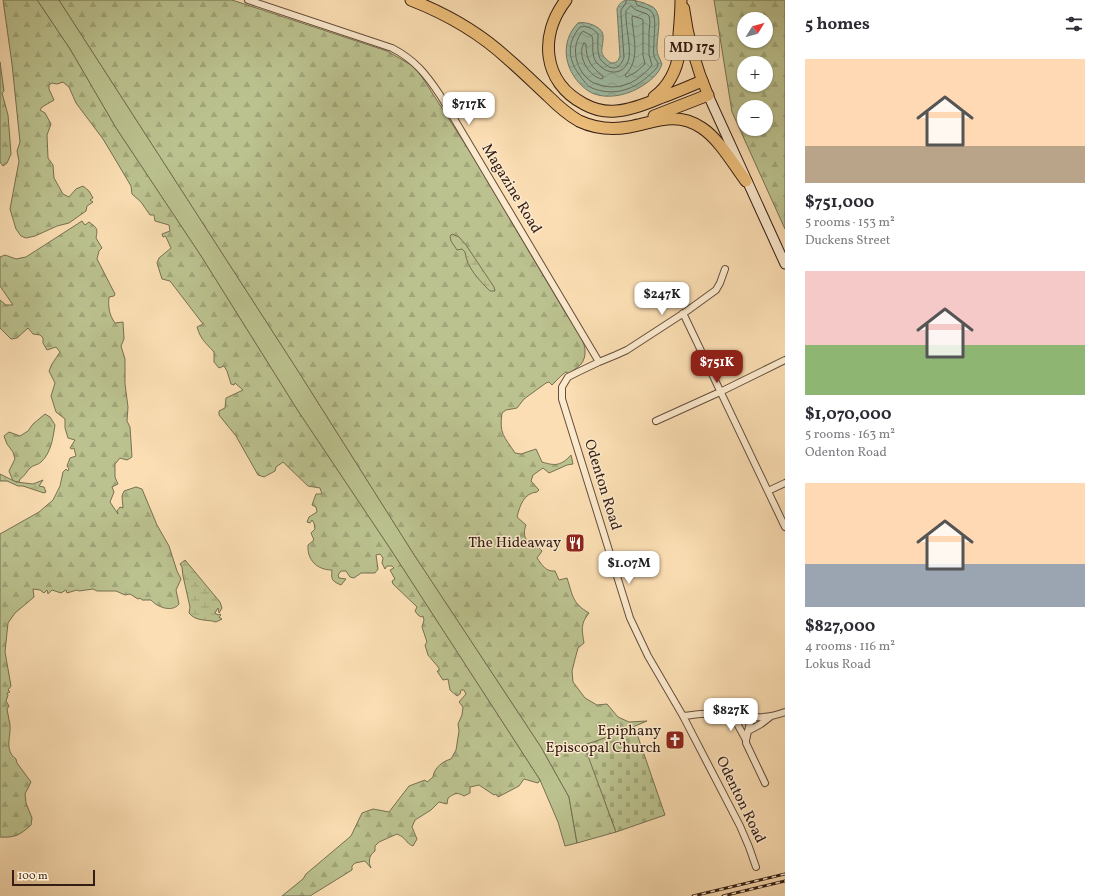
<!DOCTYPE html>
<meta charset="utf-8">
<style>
body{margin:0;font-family:Vollkorn,serif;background:#f2f2f3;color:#2b2b33;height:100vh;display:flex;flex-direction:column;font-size:15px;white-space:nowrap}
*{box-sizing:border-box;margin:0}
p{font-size:13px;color:#7c7c81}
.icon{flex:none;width:22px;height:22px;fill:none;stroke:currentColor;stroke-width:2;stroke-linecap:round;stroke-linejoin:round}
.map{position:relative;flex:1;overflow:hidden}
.drawer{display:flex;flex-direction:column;background:#fff;width:320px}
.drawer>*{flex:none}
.needle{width:26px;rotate:53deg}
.buttons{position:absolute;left:737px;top:12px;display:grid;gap:8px}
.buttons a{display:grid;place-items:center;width:36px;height:36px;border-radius:50%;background:#fff;box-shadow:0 1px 3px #0004;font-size:20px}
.scale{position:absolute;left:12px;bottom:10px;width:83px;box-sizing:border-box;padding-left:4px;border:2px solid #331d14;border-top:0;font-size:11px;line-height:14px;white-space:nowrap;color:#331d14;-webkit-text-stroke:3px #fceace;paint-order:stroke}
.price{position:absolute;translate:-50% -34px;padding:0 9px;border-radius:8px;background:#fff;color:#222;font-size:13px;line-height:26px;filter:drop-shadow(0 1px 2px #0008)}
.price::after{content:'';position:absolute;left:50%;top:24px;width:12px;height:9px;margin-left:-6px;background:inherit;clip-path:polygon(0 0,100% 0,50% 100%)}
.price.on{background:#8f2418;color:#fff}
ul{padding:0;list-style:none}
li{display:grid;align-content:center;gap:8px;height:212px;padding:0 20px}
li span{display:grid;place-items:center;height:124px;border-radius:0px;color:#555}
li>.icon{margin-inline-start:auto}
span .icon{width:72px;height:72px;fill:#fffc;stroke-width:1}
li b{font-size:17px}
h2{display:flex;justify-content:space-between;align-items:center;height:48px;padding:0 20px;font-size:17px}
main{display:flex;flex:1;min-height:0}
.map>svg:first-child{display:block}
.grass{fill:#bbc28f;stroke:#777052}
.forest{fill:url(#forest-firs);stroke:#777052;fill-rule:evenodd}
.wetland{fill:url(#wetland-marsh);stroke:#777052}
.cemetery{fill:url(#cemetery-stones);stroke:#777052}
.water{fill:url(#water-waves);stroke:#747d6c}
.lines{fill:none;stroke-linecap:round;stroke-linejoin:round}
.shore{stroke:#6a6d5d;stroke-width:1}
.street-casing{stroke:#654d3c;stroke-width:8}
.secondary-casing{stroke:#331d14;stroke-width:11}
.primary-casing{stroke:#331d14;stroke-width:12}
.highway-casing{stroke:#331d14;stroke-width:13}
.street{stroke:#fceace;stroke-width:6}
.secondary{stroke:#fceace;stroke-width:9}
.primary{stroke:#eebf7a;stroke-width:10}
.highway{stroke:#eebf7a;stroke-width:11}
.rail-casing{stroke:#331d14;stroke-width:3}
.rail{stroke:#fceace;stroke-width:1.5;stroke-dasharray:4.5;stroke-linecap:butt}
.labels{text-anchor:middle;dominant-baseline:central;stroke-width:3;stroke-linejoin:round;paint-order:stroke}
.shield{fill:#fceace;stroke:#6f5a4c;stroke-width:1}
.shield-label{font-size:14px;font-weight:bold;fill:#331d14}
.street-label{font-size:15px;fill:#331d14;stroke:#fceace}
.poi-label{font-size:15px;fill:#331d14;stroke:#fceace;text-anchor:end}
</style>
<main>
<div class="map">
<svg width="785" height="896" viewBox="0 0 785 896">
<defs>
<pattern id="forest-firs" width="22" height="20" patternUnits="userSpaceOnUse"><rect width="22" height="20" fill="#bbc28f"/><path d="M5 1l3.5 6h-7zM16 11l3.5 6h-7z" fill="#a1a67a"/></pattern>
<pattern id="wetland-marsh" width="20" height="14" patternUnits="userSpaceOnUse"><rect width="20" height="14" fill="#bbc28f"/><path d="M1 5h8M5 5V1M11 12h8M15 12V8" fill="none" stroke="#a1a67a"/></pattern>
<pattern id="cemetery-stones" width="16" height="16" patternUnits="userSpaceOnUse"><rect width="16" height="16" fill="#bbc28f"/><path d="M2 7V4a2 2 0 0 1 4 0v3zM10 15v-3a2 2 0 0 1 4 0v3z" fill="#a1a67a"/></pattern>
<pattern id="water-waves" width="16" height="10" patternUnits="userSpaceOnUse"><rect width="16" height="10" fill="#a0bda6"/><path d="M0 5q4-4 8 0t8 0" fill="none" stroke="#8aa28e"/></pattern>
</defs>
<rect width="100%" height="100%" fill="#fbdeb3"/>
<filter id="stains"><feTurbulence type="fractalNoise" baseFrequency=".005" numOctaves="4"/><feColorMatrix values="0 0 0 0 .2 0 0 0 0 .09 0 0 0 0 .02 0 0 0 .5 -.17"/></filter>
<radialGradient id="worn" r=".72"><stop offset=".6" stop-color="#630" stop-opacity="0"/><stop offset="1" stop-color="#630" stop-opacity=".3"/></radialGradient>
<!-- grass -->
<path class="grass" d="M37,0H59L300,374L413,553L541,747L569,797L577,843L565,846L558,822L540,780L391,550L298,411L201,256L116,128L70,49Z"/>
<!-- forest -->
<path class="forest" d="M3,0H37L70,49L116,128L201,256L298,411L391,550L540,780L538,783L524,779L519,786L498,797L496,794L494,795L479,785L470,787V793L464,796C457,792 455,793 448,798L447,804L439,802L431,810L415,820L412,827L417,839L413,846C405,843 407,838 397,834L379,842L375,846V851C369,855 368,862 371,868L365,861L355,863L352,866V870L310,896H282L303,879L306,874L351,836L362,813L373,809L389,812L409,786L425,780L427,782L433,777C434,768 443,761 451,759L456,750L459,731L458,724L462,715L463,707L459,702L466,694L464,690H461L460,694L457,696L450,690L448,679L443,680L437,671H439V668L428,655L425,645L427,642L422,627L424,620L423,616L421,617L418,615L415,611L417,607L415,605L393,584L392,581L395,579L390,570L394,568L392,566H387L385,569L382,563L383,558L380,554L376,555L378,569L375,573H361L354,578L350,577L346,571H341L338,575L339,578L346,579L341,585C332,581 331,580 332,570C317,570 307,560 308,545L314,540L311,533L315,529L314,523L312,520L310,523L307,522L309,517L317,512L316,507L312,505L316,494H322L320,488L308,486L283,462L276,467L275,471L264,477L258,475L236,436L219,415V411L225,408L226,398L243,390L235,383L234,385L231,384L227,371L224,366L219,368L214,362V352C205,342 201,340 197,327L203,324L170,281L162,279L157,263L159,258L171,248L166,237L165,236L163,237L162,234L170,231L169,225L155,221L154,215H150L141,202L132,194L131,186L118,164L103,139L76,103L69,87L63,82L57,84L52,83L49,85V89L54,100L42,107L40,110L45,113L51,124L47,135L48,158L53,165L54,178L63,194L69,197L76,189L83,186L89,191L93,198L90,200L93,202L87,206L86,211L69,223L57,226L35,236L26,238L21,236L16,229L10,209L19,161L17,151L20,142L12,64Z
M59,0H232L387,51L413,66L422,77L472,155L565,312C574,324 591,346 583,361C581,366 573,370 569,374L566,372L562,375L552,385L549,382L546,383L524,399L517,408L506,410L502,413C499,434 504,436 515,453L521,454L536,449L542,462C555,466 561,466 571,455L573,464L567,465L549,473L543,468L533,475L531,481L539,490L537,492C524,493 520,505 517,517L526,525C523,533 524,538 530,545C536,544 538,547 542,551L537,558C542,565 546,572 555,571L559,580L567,578C573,596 572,603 589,613C580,624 582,630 584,643L578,648L575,659L572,671L573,682L585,698L597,705L607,704L618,717L629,722L647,721L635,726L626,731L585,745L616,832L577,843L569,797L541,747L413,553L300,374Z
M714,0H785V229L732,112ZM744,19H766V41H744ZM744,63H766V85H744ZM744,107H766V129H744Z
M0,62L4,91L2,93L8,115L11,154L7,163L3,166L0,162Z
M82,221L85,225L89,222C97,228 98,228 96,238L102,248L99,251L97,259L115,294L114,296L109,297C108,306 109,315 115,323L123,322L124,339L121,346L125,359V384L128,407L127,421L130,427L132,457L127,460L120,458L115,464V477L118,484L112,487L114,492L110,502L118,514L117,511L120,507L123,508L122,496L124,491L136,487L142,489L157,525L169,546L177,571L181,579L176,590L179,604C172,613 157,607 151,600H142L140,598L138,599L130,594L125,595L116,591H97L93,589L79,591L77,590L67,593L66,590L61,593L52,590L48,594L47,590L44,593L40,590L33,589L34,597L15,613L8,623L5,652L11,686L8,690L10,692L7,693L8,695L6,701L9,706L7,709C8,714 9,720 10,725C11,737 4,750 16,759L17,763L31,782L25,794L26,803L32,818L31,825C20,835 15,838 0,837V534L39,512L53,500L60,486L63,472L66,469L68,471L69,469L67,466L70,458L76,456L74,448L72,449L70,448L75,440L68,438L65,428V419L56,412L51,396L55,383L49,371L52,364L60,352L56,347L47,350L43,343V338L40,335L33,334L28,328L17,338L11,339L0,328V300L6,305H13L0,286V257L5,255L16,259L26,257Z
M45,414L50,417L55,425C53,438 51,453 41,462C38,465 33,465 30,468C26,472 25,476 20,479L19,482L13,481L9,471L15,459L13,452L7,444L4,436L9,432L20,436L28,431L33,424Z"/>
<!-- wetland -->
<path class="wetland" d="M452,234L459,237L466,245L494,287L495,291H490C479,280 467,268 465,252L462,249L457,250L451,241L450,236Z
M0,474L16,482L33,484L43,480L39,486L44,487L46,492L44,493L23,486H18L7,481H0Z
M185,560L220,602L222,608L219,613L218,608L215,613L218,615L220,614L221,615L219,617L222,619L216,622C207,619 196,622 189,613L190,607L183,576L182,567L180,564Z"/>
<!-- cemetery -->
<path class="cemetery" d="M635,728L665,815L616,832L584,745Z"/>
<!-- water -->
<path class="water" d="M626,0C633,0 638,1 644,3C648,5 653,6 655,9C664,20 654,42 658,55C659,58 661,61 662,64C659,74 650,81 642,86C627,96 602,101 587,90C565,74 558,43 578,23C585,21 602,26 603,35C604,50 596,52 611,63C617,63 618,61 620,56L617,9C619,4 621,2 626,0Z"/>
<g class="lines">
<!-- shore -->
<path class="shore" d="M626,0V3L621,10V16L624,57C621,67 614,72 605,64C602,61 600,60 599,56C597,49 598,42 598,34C594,29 586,25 580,27C566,43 568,61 581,77C584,81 587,86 592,88C611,96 631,91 646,78C649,75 658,69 658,64C658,62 655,59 654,56C653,51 654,45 654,41C654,33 657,16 651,11C648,8 641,7 637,5L635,0
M631,6L636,10L647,14L649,16L650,22L649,32V55L652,65C640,80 623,90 604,86C600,85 595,84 592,82C576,72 569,46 583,31L592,36C594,43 591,52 595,60C596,63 599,65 601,67C612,76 626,73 629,58C631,45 625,25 626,11Z
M633,16L642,19L643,20V55L645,64L636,72L627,77H626L625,75C641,60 633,37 632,18Z
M584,43L586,44C586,60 591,67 603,76V78L602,79C589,77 576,55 584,43Z"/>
<!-- street casing -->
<g class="street-casing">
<path id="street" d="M248,0L392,48C415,60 426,74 440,95L599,362
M725,269L720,283L716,290L687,311L627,350L616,355L599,362L580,371L568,377L562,387V399L630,618L648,656L683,716L740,826L749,847L756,867
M683,313L785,527
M656,421L720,392L785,360
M768,491L785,483
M683,716C693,715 704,713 714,714C739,715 760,722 785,712
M733,716L746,740
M751,718L746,740V743L765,783
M748,731L761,724L770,717"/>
</g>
<!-- secondary casing -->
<g class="secondary-casing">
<path id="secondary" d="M708,95L785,264"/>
</g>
<!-- primary casing -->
<g class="primary-casing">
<path id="primary" d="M684,8C688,38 696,67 708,95"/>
</g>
<!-- highway casing -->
<g class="highway-casing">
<path id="highway" d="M411,0C447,14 480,33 508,59C522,71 535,84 548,96C558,106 567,114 579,121C594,128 612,130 629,127C656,122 676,111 702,128C719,139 734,165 746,181
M566,0C539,35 542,82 584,104C593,109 605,112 616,111C631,110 646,104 660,98C674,93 688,87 702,81
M654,97C668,87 677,70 679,53C680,47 679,40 679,34C680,23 681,11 681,0
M654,116L708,95"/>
</g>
<!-- street -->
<use href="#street" class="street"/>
<!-- secondary -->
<use href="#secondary" class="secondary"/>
<!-- primary -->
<use href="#primary" class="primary"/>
<!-- highway -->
<use href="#highway" class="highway"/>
<!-- rail casing -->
<g class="rail-casing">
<path id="rail" d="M693,896L785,874
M723,896L785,881"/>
</g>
<!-- rail -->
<use href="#rail" class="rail"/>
</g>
<!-- icons -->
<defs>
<g id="restaurant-square" transform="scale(1)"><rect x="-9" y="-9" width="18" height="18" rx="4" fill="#8f2418" stroke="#fceace"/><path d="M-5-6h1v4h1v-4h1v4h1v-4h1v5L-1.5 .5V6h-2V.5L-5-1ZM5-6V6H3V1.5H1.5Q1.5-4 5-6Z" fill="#fff"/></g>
<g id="church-square" transform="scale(1)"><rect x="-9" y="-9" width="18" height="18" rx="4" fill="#8f2418" stroke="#fceace"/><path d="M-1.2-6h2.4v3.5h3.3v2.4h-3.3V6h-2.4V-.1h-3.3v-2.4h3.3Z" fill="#fff"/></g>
</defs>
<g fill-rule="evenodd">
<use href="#restaurant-square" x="575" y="543"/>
<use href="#church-square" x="675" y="740"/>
</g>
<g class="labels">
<!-- shield labels -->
<rect class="shield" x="665" y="36" width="54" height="24" rx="3"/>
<g class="shield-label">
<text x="692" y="48">MD 175</text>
</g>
<!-- street labels -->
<g class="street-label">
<text transform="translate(511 189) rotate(59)">Magazine Road</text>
<text transform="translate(602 485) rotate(73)">Odenton Road</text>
<text transform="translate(740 800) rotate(64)">Odenton Road</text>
</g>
<!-- poi labels -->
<g class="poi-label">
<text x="561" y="543">The Hideaway</text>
<text x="661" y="731">Epiphany<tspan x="661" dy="17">Episcopal Church</tspan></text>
</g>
</g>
<rect width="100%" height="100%" filter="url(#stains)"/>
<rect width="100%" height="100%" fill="url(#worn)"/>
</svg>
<div class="buttons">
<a><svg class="needle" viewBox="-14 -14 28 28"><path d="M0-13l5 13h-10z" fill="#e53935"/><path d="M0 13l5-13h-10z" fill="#7c7c81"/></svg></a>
<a>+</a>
<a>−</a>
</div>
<div class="scale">100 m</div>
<b class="price" style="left:469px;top:126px">$717K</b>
<b class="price" style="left:662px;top:316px">$247K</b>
<b class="price on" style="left:717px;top:384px">$751K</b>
<b class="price" style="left:629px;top:585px">$1.07M</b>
<b class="price" style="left:731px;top:732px">$827K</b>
</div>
<section class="drawer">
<h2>5 homes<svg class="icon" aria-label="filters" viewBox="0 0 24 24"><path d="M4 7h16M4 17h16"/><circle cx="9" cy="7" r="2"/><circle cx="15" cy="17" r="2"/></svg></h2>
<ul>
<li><span style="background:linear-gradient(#ffd9b3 70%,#b9a48a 0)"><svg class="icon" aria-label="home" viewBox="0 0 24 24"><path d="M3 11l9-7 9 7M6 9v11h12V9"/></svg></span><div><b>$751,000</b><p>5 rooms · 153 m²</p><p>Duckens Street</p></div></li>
<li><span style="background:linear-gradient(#f6c9c9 60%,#8fb573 0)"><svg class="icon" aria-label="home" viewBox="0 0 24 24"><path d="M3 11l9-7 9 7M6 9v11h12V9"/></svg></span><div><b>$1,070,000</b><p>5 rooms · 163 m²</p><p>Odenton Road</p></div></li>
<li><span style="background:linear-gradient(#ffd9b3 65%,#9aa5b1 0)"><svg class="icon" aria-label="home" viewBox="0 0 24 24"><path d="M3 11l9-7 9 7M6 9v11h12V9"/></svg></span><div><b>$827,000</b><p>4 rooms · 116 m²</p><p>Lokus Road</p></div></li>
</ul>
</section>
</main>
